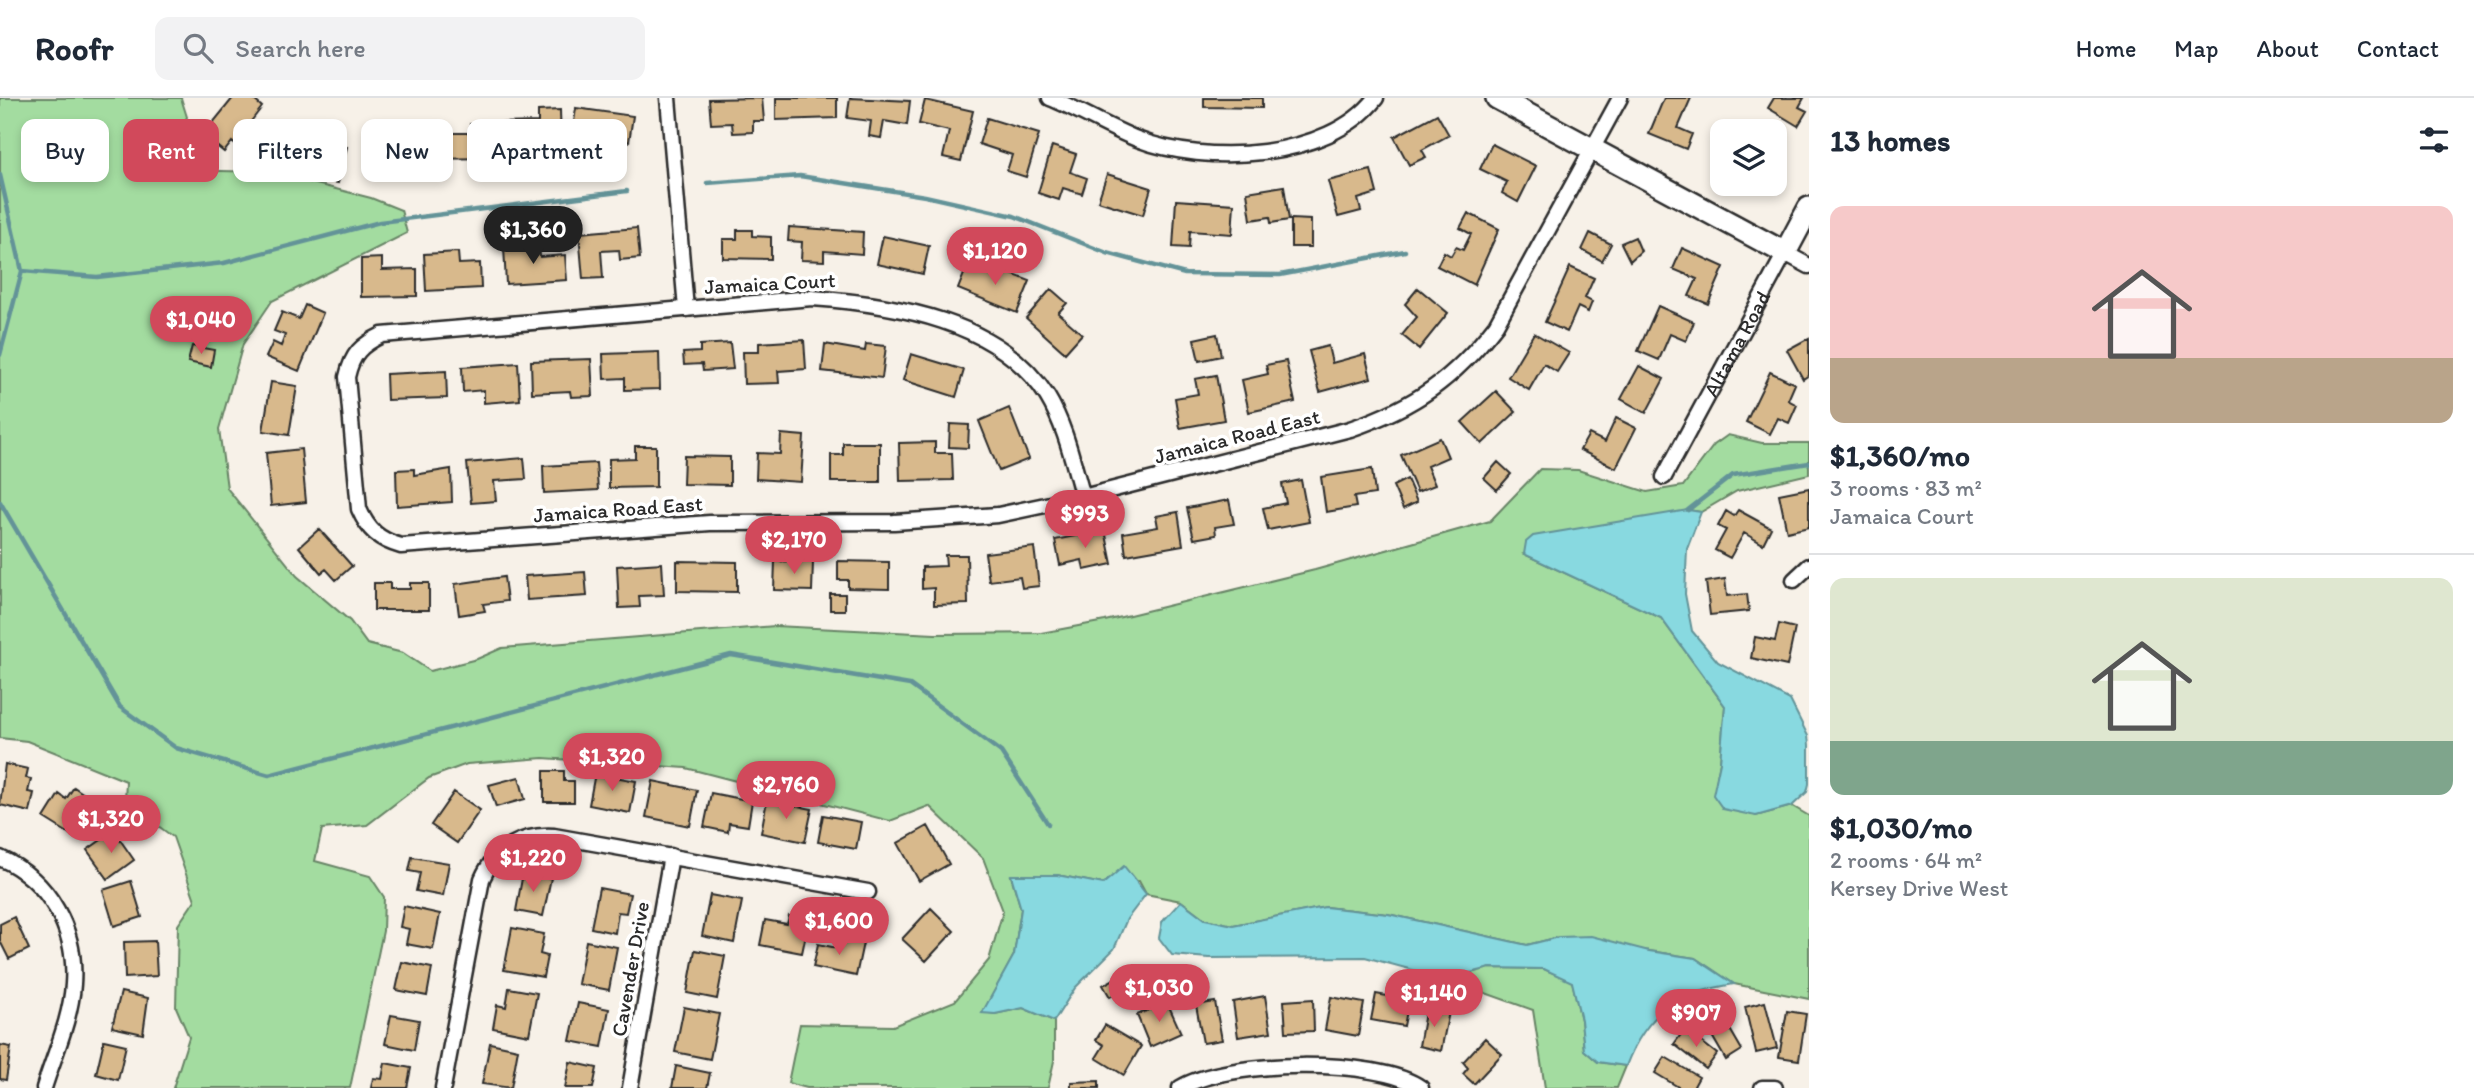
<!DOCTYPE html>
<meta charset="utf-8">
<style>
body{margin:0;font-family:Itim,sans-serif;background:#f2f2f3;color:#1f2937;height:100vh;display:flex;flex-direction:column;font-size:26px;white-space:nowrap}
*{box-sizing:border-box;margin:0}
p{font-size:23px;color:#747a83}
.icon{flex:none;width:38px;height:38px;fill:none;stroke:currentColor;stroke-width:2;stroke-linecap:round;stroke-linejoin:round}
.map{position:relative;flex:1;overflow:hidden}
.drawer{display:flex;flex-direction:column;background:#fff;width:665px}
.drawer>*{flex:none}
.guide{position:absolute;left:21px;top:21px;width:665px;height:63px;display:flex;gap:14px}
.controls{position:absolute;left:1710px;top:21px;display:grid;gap:14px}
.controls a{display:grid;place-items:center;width:77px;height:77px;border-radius:14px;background:#fff;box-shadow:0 4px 10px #0003;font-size:35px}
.price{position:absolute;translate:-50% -60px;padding:0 16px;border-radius:24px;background:#d1495b;color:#fff;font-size:23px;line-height:46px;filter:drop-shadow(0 2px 4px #0008)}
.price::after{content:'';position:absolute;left:50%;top:42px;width:21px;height:16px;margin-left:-10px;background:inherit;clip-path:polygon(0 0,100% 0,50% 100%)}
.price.active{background:#222;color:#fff}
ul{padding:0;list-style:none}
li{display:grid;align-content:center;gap:14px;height:371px;padding:0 21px}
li+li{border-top:2px solid #e0e1e3}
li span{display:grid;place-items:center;height:217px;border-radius:14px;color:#555}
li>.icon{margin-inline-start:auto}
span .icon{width:126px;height:126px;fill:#fffc;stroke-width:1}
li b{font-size:30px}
h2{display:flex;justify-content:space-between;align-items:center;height:84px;padding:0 21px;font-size:30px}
.pill{padding:0 24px;border-radius:14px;background:#fff;box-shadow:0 4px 10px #0003;font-size:24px;line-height:63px}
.pill.active{background:#d1495b;color:#fff}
header{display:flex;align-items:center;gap:42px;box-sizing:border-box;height:98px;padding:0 35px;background:#fff;border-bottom:2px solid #e0e1e3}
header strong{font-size:33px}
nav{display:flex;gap:38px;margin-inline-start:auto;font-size:24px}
.search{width:490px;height:63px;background:#f2f2f3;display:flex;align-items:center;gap:18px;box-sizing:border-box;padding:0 24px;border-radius:14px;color:#747a83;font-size:26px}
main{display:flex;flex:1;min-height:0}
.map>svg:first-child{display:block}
.green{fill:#a3dca0;stroke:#678466;stroke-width:2}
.water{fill:#88d9e0;stroke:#639398;stroke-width:2}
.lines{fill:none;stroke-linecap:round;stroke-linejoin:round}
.stream{stroke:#639398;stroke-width:4.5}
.building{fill:#d8b98c;stroke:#2b2b2b;stroke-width:2}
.street-casing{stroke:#2b2b2b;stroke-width:19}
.secondary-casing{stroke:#2b2b2b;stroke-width:26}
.street{stroke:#fff;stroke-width:14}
.secondary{stroke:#fff;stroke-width:21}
.labels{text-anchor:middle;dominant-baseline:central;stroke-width:7;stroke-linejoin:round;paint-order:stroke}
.street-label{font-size:21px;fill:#2b2b2b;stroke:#fff}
</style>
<header>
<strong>Roofr</strong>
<div class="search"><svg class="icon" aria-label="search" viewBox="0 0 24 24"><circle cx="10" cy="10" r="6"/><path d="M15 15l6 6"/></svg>Search here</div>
<nav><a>Home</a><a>Map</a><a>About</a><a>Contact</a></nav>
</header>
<main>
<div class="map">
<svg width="1809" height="990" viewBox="0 0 1809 990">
<rect width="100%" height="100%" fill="#f7f1e8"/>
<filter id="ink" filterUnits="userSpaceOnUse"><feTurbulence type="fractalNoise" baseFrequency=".0143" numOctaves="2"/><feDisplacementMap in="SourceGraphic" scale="14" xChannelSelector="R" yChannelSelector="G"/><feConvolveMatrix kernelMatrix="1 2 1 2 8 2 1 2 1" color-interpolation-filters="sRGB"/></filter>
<g filter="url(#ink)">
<!-- green -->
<path class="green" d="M0,0H181L187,19L168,51L178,72L269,74L371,100L401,112L407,135L272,203L243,246L219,331L227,390L297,478L350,523L367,546L403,555L430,573L477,561L502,550L775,528L935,536L1041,535L1105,523L1315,472L1490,423L1540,371L1578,372L1647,394L1683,388L1714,347L1728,337L1762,345H1809V376L1737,393L1701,414L1688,412L1524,456L1661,520L1725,608L1720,664L1714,696L1756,718L1792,708L1809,718V901L1734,886L1695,860L1559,839L1527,847L1388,816L1326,809L1233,827L1205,821L1181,803L1146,796L1139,783L1103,786L1057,777L1011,778L1021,811L1014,857L983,914L995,916L1023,910L1054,923V963L1048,990H807L788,985L800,926L893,928L955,903L989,862L1003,813L983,760L929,708L890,723L686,670L543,660L467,666L429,680L367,727L322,731L315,763L370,778L384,799L383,833L350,990H173L189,939L176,909L178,827L195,802L173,739L125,703L126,683L27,643L0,640Z
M1490,870L1544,871L1572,883L1581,922L1584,952L1598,964L1626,968L1617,990H1545L1533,912L1446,881Z"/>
<!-- water -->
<path class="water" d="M1688,412L1701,414L1687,451L1685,496L1692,533L1718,564L1790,602L1808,638L1809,647V686L1807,694L1792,708L1756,718L1723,711L1713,697L1720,664L1725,608L1661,520L1524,456L1526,444L1533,438Z
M1124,768L1146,796L1127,821L1114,851L1075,890L1054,923L1023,910L995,916L982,915L1014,857L1021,811L1011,777H1057L1103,786Z
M1181,803L1205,821L1233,827L1325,809L1388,816L1527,847L1559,839L1591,838L1649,853L1695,860L1734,886C1678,895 1647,913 1626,968L1598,964L1584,952L1581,922L1572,884L1544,871L1490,870L1446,881L1365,859L1209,860L1172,857L1159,840L1162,824Z"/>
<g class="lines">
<!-- stream -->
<path class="stream" d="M0,77L22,173L0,257
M707,85L800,78L925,98L1014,118L1107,155L1185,176L1280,177L1405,153
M22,173L97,179L224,165L380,124L627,93
M0,404L120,609L176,650L269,677L731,557L910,587L1001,654L1048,726
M1688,412L1733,377L1809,365"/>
</g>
<!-- building -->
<path class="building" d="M233,0H252L262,9L249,26L277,49L261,68L232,44L224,54L203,37Z
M762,0L764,23H753V34L733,35L732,25L711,26L709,1Z
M776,0H837V20L776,22Z
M850,0L910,3L907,27L884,23L881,40L869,38L871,23L847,20Z
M1204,0H1262V10L1204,9Z
M1664,0H1691L1678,30L1692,36L1686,51L1649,36Z
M1774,0H1804L1799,9L1807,13L1798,28L1768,10Z
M925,2L973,13L961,63L943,59L949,33L919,26Z
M576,10L633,18L629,44L592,39L591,47L571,45Z
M560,12L561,46L498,48V25L538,24V13Z
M1437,16L1449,37L1422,52L1426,59L1409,67L1394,39Z
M987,20L1039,36L1026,79L1007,73L1012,57L979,46Z
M412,24L413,42L393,43L392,25Z
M470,26H489V60L434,61V35H470Z
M296,36L347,49L338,85L314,80L317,69L304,66L305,59L292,56Z
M1492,46L1536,68L1518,104L1502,95L1507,84L1480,71Z
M1774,47L1786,52L1779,67L1774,65Z
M1052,48L1076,56L1070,74L1087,80L1082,96L1063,90L1059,102L1038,95Z
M370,49L418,51V69L370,70Z
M1371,72L1377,95L1358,101L1361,113L1338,119L1328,83Z
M1107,76L1151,90L1143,117L1098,103Z
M1284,88L1289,122L1271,125L1270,119L1251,122L1247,94Z
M1176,102L1234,106L1232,136L1190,133L1189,150L1173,149Z
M1468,115L1499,131L1474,187L1437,168L1444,154L1451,158L1456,149L1463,152L1471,136L1460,130Z
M1291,121L1311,122V149H1291Z
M789,129L863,134L862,156L824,153V163L801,162L802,144L788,143Z
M637,130L640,160L620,162L619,152L601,153L603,180L583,181L579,135Z
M737,132H752V138L771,139V161L723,160V141H737Z
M1590,135L1611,146L1602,163L1582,152Z
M883,138L929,148L923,176L877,166Z
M1635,139L1641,153L1630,163L1621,145Z
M539,147L540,159L565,157L567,182L506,186L504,149Z
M1682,150L1724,169L1708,206L1689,198L1697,181L1673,171Z
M458,154L459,166L480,165L481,190L426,193L424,156Z
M382,160V172L417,171V198L361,199V161Z
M968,166L991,175L993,169L1030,183L1017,215L958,191Z
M1570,169L1594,180L1585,200L1592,204L1588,214L1578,209L1567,234L1545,224Z
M1418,190L1448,215L1419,251L1402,237L1417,219L1405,206Z
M1051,191L1067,205L1058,215L1082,236L1065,255L1026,220Z
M305,207L323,215L299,273L266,259L273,244L281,248L285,237L274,233L282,214L299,221Z
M1658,208L1694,224L1686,243L1670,236L1659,262L1638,253Z
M1534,235L1569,255L1557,274L1544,266L1529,292L1508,279Z
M1217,236L1221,258L1199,263L1194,241Z
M1809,240V277L1803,281L1787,252Z
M804,242L806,271L778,273L779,285L744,286L743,254H759V245Z
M730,245L733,271L703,273L702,266L684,267L683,255L700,254V247Z
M825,246L865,253L866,246L886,248L882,280L822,273Z
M192,248L214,252L211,269L188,264Z
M1328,248L1332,265L1365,256L1371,280L1320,294L1309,253Z
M659,254L660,291L625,292V280L604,281L603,256Z
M911,256L964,272L956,299L903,282Z
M591,261L593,298L571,299L570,293L532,295L531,263Z
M1286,263L1295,304L1249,314L1242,282L1268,276L1266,267Z
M518,265L520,302L484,305V292L463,294L462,269Z
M1639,268L1664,281L1646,315L1621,301Z
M446,273L447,300L387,302L386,276Z
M1770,274L1795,286L1788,302L1797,307L1789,325L1778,320L1770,336L1746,324Z
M1216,277L1224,322L1180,330L1175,300L1198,296L1195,281Z
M271,284L297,288L289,337L263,333Z
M1496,293L1516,314L1482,346L1462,324Z
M1009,310L1029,361L999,373L979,323Z
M1616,320L1636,330L1616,370L1580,352L1589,336L1605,344Z
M950,326L969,327L968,350L949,349Z
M781,336L804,338L801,384L756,381L757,355L780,356Z
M1440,340L1448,359L1427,368L1435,387L1417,394L1401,357Z
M935,344V355H952L953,382L900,383L899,345Z
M843,345H880V384H831V357H843Z
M635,348H656V389L609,390V361L635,360Z
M301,351L306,404L271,408L266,355Z
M684,358L730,359V387L683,386Z
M524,360L526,381L494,383L496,403L471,405L467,365Z
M1498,364L1511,376L1497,392L1484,380Z
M596,365L598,392L544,395L543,368Z
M414,371V377L451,371L452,404L397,408L396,372Z
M1372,371L1375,396L1354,399L1356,409L1326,414L1321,379Z
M1407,381L1417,404L1403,411L1393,388Z
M1301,382L1309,424L1268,432L1263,410L1286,405L1282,386Z
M1809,390V429L1787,434L1779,396Z
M1229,402L1234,426L1215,429L1216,437L1194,441L1187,410Z
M1738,412L1771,430L1763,446L1744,435L1730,460L1715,452L1726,432L1718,428L1726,413L1734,418Z
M1178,414L1183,447L1126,457L1123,435L1158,429L1156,418Z
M319,431L352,468L336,482L326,471L321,475L299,449Z
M1105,432L1112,466L1084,472L1082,462L1060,467L1055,442Z
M1034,449L1039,488L1022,490L1020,479L989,483L985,455Z
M945,457H967L968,506L934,507V490L922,491V469L946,468Z
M677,463L737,464V494L677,493Z
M775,463L813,464L812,493L774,492Z
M838,463L889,464V491L848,490V482H838Z
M662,465L664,497L639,498L640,509L619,510L617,468Z
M585,474L587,498L527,502L525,478Z
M504,479L507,503L483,506L485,513L459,517L455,486Z
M1725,481L1727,498L1747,496L1749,513L1710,517L1706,484Z
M374,485H390V491H410V485H429V512H374Z
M830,496H845V512H830Z
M1779,526L1795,530L1787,568L1751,560L1755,539L1775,543Z
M5,666L28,671L26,680L31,681L28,694L34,695L30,714L0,707Z
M544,673H564V683H574V704H544Z
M595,675L636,683L630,715L589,707Z
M519,679L525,701L496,709L489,687Z
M653,683L697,692L690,728L646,719Z
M74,689L84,696L75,710L84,715L79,723L85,726L76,740L44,720L59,696L66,701Z
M454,694L480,712L457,745L431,727Z
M711,695L752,703L748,728L729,725L728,734L704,729Z
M767,702L812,711L805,744L761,735Z
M823,717L861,724L856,751L818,744Z
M928,728L949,766L919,783L898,745Z
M114,733L134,762L108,781L87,752Z
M412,759L449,765L443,798L416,793L420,775L409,773Z
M523,775L551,780L543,818L516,813Z
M131,783L142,819L114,828L103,792Z
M599,790L630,796L626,815L618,814L615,835L591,830Z
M710,797L742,803L734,845L702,838Z
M404,808L440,816L433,851L406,846L409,831L400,829Z
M931,810L954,833L926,863L902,841Z
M789,818L809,822L802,855L760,847L765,822L787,826Z
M14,819L29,851L9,861L0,843V826Z
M512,830L544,836L540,856L547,858L543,879L504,872Z
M839,840L863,845L856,878L813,869L818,846L837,850Z
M155,843L157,878L125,880L124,844Z
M586,843L617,849L609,892L578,886Z
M695,852L725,858L717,901L687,895Z
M402,864L432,870L427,898L396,892Z
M1116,880L1123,892L1110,899L1103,887Z
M509,890L537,895L529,937L493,930L497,907L506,909Z
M121,894L148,900L143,936L112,929Z
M1376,896L1409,902L1404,928L1371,922Z
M1265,898L1271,934L1238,939L1233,904Z
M1331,899L1364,905L1358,938L1325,932Z
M1313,901L1314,933L1286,934L1284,903Z
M1167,904L1181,935L1150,949L1137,917Z
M1215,904L1222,942L1203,945L1196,907Z
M1765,904L1777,950L1756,955L1745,909Z
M578,905L609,911L602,949L570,943Z
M684,909L719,916L710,961L675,954Z
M1426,909L1449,914L1441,953L1419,948Z
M1787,913L1806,916L1799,962L1779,959Z
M391,917L419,922L414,952L385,946Z
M1724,921L1742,952L1726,962L1708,931Z
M1105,927L1141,948L1124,977L1096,960L1104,947L1096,942Z
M1685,931L1717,956L1706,971L1674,946Z
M1485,940L1502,956L1474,986L1463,976L1468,970L1463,964Z
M104,942L126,947L118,982L96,976Z
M490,945L518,951L511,990L482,986Z
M0,947L11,949L6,982L0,981Z
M1665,959L1699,979L1693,990H1680L1655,975Z
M570,964L597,970L593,990H565Z
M385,965L411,970L407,990H371L373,980L382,981Z
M676,968L710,975L707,990H672Z
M1099,983V990H1071V984Z"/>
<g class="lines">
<!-- street casing -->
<g class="street-casing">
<g id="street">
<path d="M668,0L686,211"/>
<path d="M1050,0C1080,12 1107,29 1137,41C1206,68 1328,62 1376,0"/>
<path id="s1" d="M1664,379L1785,155L1809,168"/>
<path d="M1083,399C1073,365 1066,329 1047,298C999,222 894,206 812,200L382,237C361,247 352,256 347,279L359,411C368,432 379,442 401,448L710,425L894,424L998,417L1083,399L1350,331C1415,309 1454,281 1496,227L1620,0"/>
<path d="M1794,482L1809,468"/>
<path d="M0,760C50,782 77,833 73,886C71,921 54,957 44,990"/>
<path d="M443,990L482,781C495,751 521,736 554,738L868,794"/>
<path d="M630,990L671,758"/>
<path d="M1180,990C1225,962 1378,959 1421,990"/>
<path d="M1762,990H1775"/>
</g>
</g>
<!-- secondary casing -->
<g class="secondary-casing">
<path id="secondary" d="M1497,0L1785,155L1809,110"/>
</g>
<!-- street -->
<use href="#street" class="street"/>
<!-- secondary -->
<use href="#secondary" class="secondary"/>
</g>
</g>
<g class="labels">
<!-- street labels -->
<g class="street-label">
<text transform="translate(770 185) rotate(-3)">Jamaica Court</text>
<text stroke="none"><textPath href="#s1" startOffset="152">Altama Road</textPath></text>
<text transform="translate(1237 338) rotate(-14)">Jamaica Road East</text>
<text transform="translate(618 411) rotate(-4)">Jamaica Road East</text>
<text transform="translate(630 871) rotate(-80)">Cavender Drive</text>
</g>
</g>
</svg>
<div class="controls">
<a><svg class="icon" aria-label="layers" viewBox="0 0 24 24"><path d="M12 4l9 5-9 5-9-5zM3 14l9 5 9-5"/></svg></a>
</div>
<b class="price active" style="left:533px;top:168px">$1,360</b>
<b class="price" style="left:995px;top:189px">$1,120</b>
<b class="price" style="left:201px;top:258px">$1,040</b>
<b class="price" style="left:1085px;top:452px">$993</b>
<b class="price" style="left:794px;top:478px">$2,170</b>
<b class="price" style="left:612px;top:695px">$1,320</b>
<b class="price" style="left:786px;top:723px">$2,760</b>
<b class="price" style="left:111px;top:757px">$1,320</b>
<b class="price" style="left:533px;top:796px">$1,220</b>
<b class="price" style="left:839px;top:859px">$1,600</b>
<b class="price" style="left:1159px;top:926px">$1,030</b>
<b class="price" style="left:1434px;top:931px">$1,140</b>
<b class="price" style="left:1696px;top:951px">$907</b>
<div class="guide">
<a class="pill">Buy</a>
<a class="pill active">Rent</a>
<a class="pill">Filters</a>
<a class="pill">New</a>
<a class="pill">Apartment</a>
</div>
</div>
<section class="drawer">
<h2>13 homes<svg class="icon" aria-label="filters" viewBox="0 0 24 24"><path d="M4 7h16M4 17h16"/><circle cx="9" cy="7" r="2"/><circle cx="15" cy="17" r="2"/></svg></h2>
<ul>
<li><span style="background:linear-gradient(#f6c9c9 70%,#b9a48a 0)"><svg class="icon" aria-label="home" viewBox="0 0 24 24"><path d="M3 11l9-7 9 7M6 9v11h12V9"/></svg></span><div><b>$1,360/mo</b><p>3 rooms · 83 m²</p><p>Jamaica Court</p></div></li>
<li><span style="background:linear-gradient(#dfe7d0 75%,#7fa58c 0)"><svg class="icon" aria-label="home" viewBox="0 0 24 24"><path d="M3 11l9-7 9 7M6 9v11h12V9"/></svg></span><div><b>$1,030/mo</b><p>2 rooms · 64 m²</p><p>Kersey Drive West</p></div></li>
</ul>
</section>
</main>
